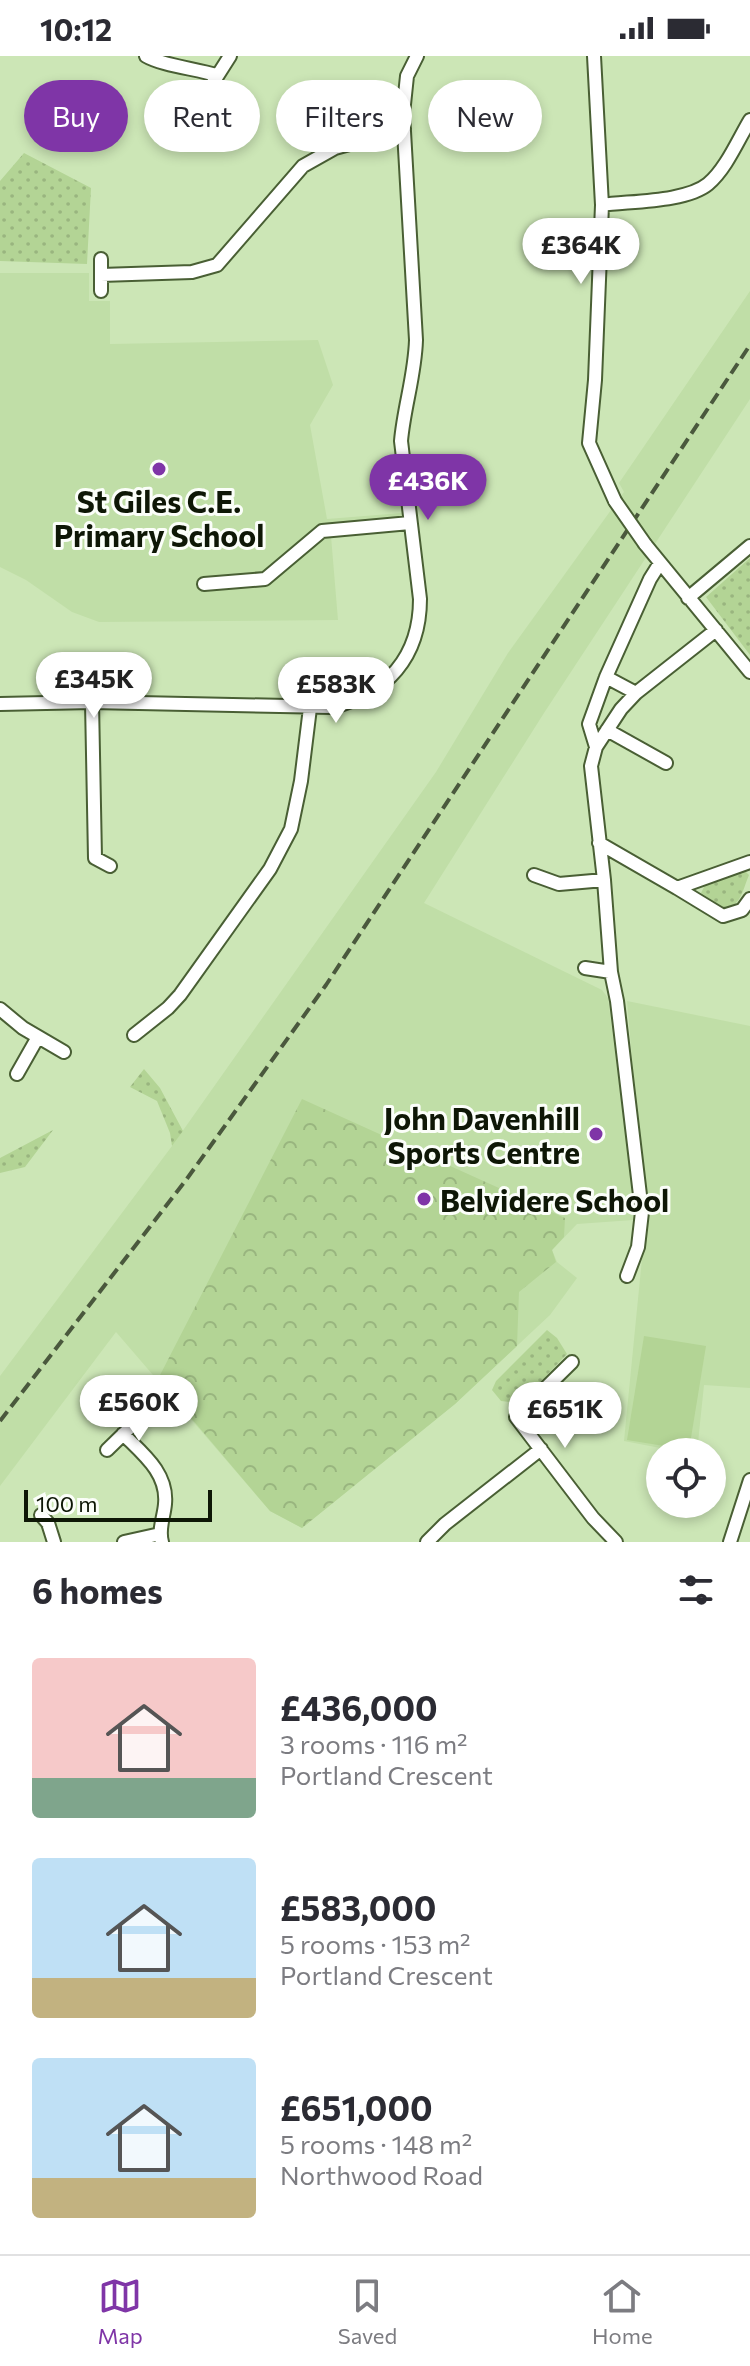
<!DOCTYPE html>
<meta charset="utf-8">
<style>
body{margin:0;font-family:Commissioner,sans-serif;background:#f7f7f7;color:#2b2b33;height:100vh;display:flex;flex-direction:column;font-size:30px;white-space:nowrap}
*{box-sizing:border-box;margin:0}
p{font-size:26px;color:#7c7c81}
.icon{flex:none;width:44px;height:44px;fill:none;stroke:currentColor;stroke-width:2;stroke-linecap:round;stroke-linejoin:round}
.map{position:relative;height:1486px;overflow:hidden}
.details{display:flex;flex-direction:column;background:#fff;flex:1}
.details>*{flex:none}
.top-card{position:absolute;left:24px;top:24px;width:702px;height:72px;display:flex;gap:16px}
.controls{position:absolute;left:646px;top:1382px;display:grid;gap:16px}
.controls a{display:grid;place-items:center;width:80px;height:80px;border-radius:50%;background:#fff;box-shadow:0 4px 12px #0003;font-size:40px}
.scale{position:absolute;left:24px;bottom:20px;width:188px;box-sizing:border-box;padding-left:8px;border:4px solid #0e1706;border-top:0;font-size:22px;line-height:28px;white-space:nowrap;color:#0e1706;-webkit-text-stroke:6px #fbfef9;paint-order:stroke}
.price{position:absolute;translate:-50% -68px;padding:0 18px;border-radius:28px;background:#fff;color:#222;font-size:26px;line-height:52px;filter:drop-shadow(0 2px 4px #0008)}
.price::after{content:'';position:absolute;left:50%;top:48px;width:24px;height:18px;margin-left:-12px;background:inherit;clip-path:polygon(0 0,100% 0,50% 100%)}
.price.current{background:#7f35a7;color:#fff}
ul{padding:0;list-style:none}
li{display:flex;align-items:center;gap:24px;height:200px;padding:0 32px}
li span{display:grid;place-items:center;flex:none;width:224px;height:160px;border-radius:8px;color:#555}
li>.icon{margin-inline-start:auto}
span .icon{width:96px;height:96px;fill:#fffc;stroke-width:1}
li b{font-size:34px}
h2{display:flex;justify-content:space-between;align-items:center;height:96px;padding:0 32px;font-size:34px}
.tag{padding:0 28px;border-radius:36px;background:#fff;box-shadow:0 4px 12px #0003;font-size:28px;line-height:72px}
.tag.current{background:#7f35a7;color:#fff}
.status{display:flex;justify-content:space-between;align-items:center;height:56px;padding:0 40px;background:#fff;direction:ltr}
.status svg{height:22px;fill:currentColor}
.tabs{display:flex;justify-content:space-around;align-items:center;height:112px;border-top:2px solid #e1e1e2;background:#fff;font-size:22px;color:#7c7c81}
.tabs a{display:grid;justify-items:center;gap:4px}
.tabs .current{color:#7f35a7}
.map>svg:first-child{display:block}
.built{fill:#c0dea7}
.grass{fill:url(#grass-dots)}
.park{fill:url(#park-crowns)}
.garden{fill:#b3d495}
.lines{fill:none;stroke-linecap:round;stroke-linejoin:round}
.minor-casing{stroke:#495f34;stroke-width:16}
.minor{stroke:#fff;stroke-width:12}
.rail{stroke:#4a583d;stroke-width:4;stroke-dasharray:12 6;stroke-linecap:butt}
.minor-bridge-casing{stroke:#495f34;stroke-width:16;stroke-linecap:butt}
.minor-bridge{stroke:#fff;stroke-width:12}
.poi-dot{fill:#7f35a7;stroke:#fbfef9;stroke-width:3}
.labels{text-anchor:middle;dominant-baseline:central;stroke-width:6;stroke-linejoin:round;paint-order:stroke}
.poi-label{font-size:30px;font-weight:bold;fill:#0e1706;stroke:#fbfef9}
</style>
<div class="status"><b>10:12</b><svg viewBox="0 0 49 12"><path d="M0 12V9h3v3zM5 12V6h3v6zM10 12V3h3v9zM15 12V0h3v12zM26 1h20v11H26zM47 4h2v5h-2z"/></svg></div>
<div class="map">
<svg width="750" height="1486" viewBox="0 0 750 1486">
<defs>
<pattern id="grass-dots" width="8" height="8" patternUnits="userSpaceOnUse" patternTransform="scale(2)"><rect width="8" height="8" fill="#b3d495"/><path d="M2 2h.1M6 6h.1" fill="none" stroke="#99b57f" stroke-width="1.8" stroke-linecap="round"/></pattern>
<pattern id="park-crowns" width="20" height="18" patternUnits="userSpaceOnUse" patternTransform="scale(2)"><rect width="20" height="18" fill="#b3d495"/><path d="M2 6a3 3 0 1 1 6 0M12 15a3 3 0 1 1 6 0" fill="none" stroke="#99b57f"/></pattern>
</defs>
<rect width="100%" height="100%" fill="#cce6b6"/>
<!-- built -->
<path class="built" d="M0,217H89V245H110V288L318,284L333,329L310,369L327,463L402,457L403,472L331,480L338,564L99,566L72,556L26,524L0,511Z
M750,235V343L544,657L424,847L602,934L608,942L631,1121L633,1164L577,1168L552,1194L557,1206L577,1222L550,1259L455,1348L302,1472L270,1455L116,1276L0,1430V1320L172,1090L436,716L508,597L624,436L619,427Z
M627,945L750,970V1332L704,1329L697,1396H681L624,1385L646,1162Z"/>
<!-- grass -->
<path class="grass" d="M24,97L91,132L87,208L0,205V125Z
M750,502V599L706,541Z
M745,815L749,819C743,833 741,850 725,853L701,837L705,829Z
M144,1013L160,1032L183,1075L172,1090L170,1077L157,1045L130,1031Z
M53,1074L25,1111L0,1117V1102Z
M547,1274L557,1282L567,1298L520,1347L501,1345L492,1334L496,1325Z"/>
<!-- park -->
<path class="park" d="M302,1043L565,1162L564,1181L552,1194L556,1206L519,1236L517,1290L455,1348L302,1472L270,1455L158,1323Z"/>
<!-- garden -->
<path class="garden" d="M644,1280L706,1290L689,1394L627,1384Z"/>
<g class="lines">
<!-- minor casing -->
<g class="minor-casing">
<path id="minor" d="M146,0C161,9 197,13 216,19
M594,0L602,149L595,324L589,387L615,445
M188,66L230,0
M602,149C631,145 686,146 708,128C726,113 738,84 750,64
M101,203V235
M101,219L192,216L217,209L303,110L335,92L404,73
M645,488L750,616
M204,528L265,523L322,475L410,467
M688,542L750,490
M606,621L636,637
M92,646L95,802L110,810
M0,648L92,646L332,651C387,638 420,601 420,543L401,385C404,351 415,319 416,284L403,58L407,20L417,0
M607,674L666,707
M596,691L589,668L606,621L650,523L660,507
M599,787L677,832L750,806
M534,819L559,828L604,824
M677,832L723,860L742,854L750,843
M585,912L611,916
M0,953L23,972L64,996
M134,979L168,952L180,939L270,813L291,773L301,725L310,652
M17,1018L38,981
M627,1220L638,1191L642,1156L617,945L611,916L604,824L591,710L596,691L621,653L636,637L716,574
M572,1306L516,1361L593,1462L616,1486
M123,1378C143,1398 168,1417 165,1448C164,1461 158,1473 162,1486
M107,1394L147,1355
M41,1459L48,1467L54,1486
M124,1486L160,1478
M427,1486L445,1468L541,1393
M730,1486L750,1424"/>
</g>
<!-- minor -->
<use href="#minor" class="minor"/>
<!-- rail -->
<path class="rail" d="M0,1365L186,1124L326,929L750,289"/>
<!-- minor-bridge casing -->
<g class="minor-bridge-casing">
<path id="minor-bridge" d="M615,445L645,488"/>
</g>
<!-- minor-bridge -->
<use href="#minor-bridge" class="minor-bridge"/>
</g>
<!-- markers -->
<g class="poi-dot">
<circle cx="159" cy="413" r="8"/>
<circle cx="596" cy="1078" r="8"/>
<circle cx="424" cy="1143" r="8"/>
</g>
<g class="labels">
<!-- poi labels -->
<g class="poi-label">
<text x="159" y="444">St Giles C.E.<tspan x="159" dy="34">Primary School</tspan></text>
<text x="580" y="1061" text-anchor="end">John Davenhill<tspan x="580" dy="34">Sports Centre</tspan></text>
<text x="440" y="1143" text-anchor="start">Belvidere School</text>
</g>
</g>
</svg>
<div class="controls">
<a><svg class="icon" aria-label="locate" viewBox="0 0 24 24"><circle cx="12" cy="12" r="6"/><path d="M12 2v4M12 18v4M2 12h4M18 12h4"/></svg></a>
</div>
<div class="scale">100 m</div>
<b class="price" style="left:581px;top:230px">£364K</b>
<b class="price current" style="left:428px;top:466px">£436K</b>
<b class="price" style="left:94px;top:664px">£345K</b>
<b class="price" style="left:336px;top:669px">£583K</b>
<b class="price" style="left:139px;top:1387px">£560K</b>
<b class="price" style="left:565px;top:1394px">£651K</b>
<div class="top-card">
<a class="tag current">Buy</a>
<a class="tag">Rent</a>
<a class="tag">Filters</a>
<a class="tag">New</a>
</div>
</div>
<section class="details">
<h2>6 homes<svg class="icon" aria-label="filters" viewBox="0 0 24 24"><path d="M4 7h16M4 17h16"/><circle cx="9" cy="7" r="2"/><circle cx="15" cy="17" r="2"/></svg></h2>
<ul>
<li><span style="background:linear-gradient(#f6c9c9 75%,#7fa58c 0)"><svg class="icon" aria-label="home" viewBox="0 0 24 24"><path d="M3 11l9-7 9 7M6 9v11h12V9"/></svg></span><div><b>£436,000</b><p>3 rooms · 116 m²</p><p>Portland Crescent</p></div></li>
<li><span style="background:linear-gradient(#bfe0f5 75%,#c2b280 0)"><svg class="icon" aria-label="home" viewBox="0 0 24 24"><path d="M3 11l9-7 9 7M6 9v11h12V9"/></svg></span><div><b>£583,000</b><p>5 rooms · 153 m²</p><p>Portland Crescent</p></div></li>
<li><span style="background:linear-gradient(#bfe0f5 75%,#c2b280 0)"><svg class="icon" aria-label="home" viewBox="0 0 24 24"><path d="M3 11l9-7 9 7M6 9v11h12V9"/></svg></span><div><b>£651,000</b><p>5 rooms · 148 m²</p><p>Northwood Road</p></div></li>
</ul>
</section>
<nav class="tabs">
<a class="current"><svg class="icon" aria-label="map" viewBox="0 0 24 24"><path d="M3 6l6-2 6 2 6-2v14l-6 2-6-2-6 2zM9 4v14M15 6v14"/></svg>Map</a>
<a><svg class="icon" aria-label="saved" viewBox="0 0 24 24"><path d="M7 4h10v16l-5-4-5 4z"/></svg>Saved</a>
<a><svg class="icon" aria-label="home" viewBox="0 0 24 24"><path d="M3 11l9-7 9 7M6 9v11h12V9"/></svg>Home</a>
</nav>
